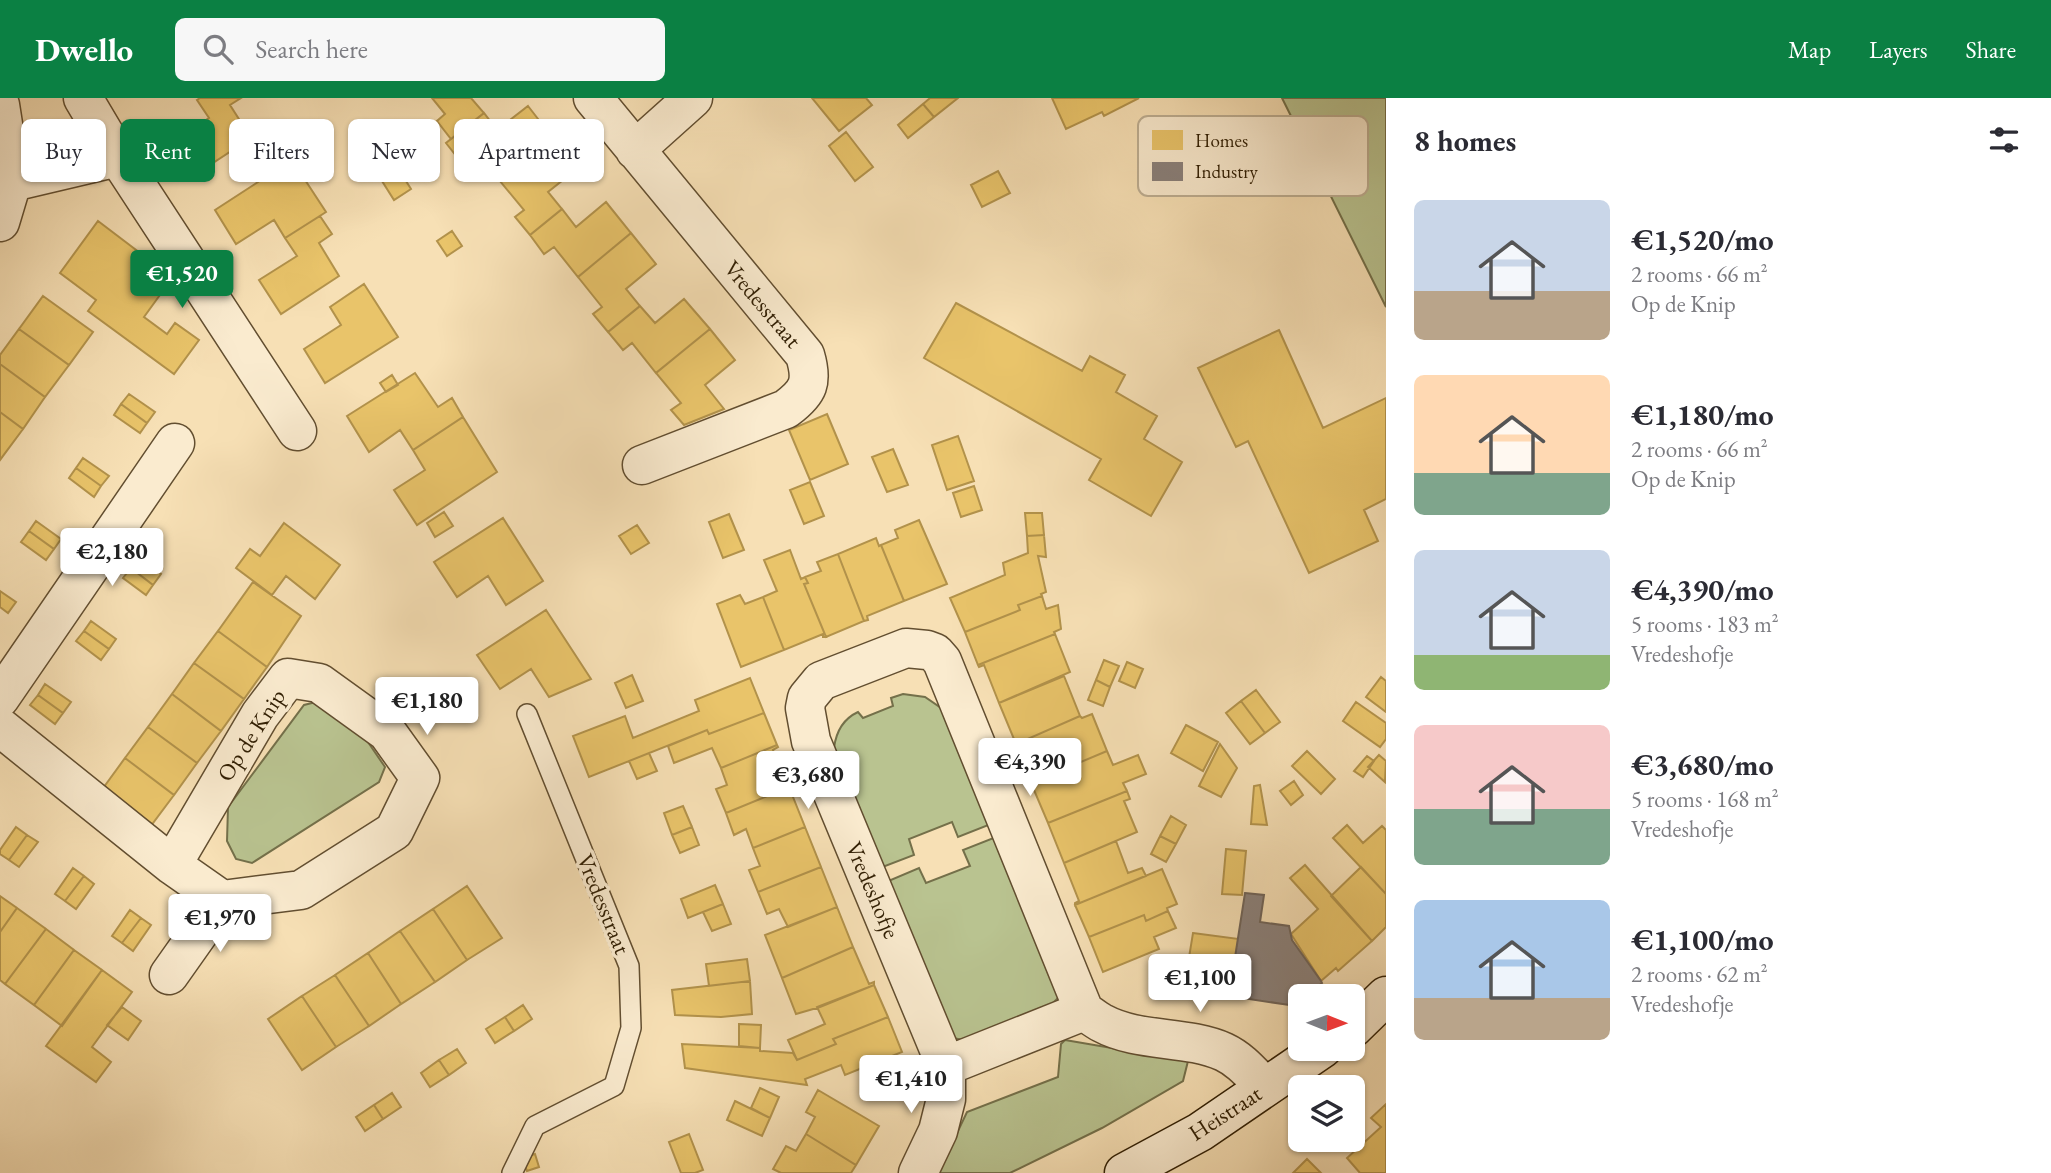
<!DOCTYPE html>
<meta charset="utf-8">
<style>
body{margin:0;font-family:"EB Garamond",serif;background:#f7f7f7;color:#2b2b33;height:100vh;display:flex;flex-direction:column;font-size:26px;white-space:nowrap}
*{box-sizing:border-box;margin:0}
p{font-size:23px;color:#7c7c81}
.icon{flex:none;width:38px;height:38px;fill:none;stroke:currentColor;stroke-width:2;stroke-linecap:round;stroke-linejoin:round}
.map{position:relative;flex:1;overflow:hidden}
.drawer{display:flex;flex-direction:column;background:#fff;width:665px}
.drawer>*{flex:none}
.top-card{position:absolute;left:21px;top:21px;width:665px;height:63px;display:flex;gap:14px}
.needle{width:46px;rotate:91deg}
.fabs{position:absolute;left:1288px;top:886px;display:grid;gap:14px}
.fabs a{display:grid;place-items:center;width:77px;height:77px;border-radius:10px;background:#fff;box-shadow:0 2px 5px #0004;font-size:35px}
.price{position:absolute;translate:-50% -60px;padding:0 16px;border-radius:7px;background:#fff;color:#222;font-size:23px;line-height:46px;filter:drop-shadow(0 2px 4px #0008)}
.price::after{content:'';position:absolute;left:50%;top:42px;width:21px;height:16px;margin-left:-10px;background:inherit;clip-path:polygon(0 0,100% 0,50% 100%)}
.price.selected{background:#0b8043;color:#fff}
ul{padding:0;list-style:none}
li{display:flex;align-items:center;gap:21px;height:175px;padding:0 28px}
li span{display:grid;place-items:center;flex:none;width:196px;height:140px;border-radius:10px;color:#555}
li>.icon{margin-inline-start:auto}
span .icon{width:84px;height:84px;fill:#fffc;stroke-width:1}
li b{font-size:30px}
h2{display:flex;justify-content:space-between;align-items:center;height:84px;padding:0 28px;font-size:30px}
.tag{padding:0 24px;border-radius:10px;background:#fff;box-shadow:0 2px 5px #0004;font-size:24px;line-height:63px}
.tag.selected{background:#0b8043;color:#fff}
header{display:flex;align-items:center;gap:42px;box-sizing:border-box;height:98px;padding:0 35px;background:#0b8043;color:#fff}
header strong{font-size:33px}
nav{display:flex;gap:38px;margin-inline-start:auto;font-size:24px}
.search{width:490px;height:63px;background:#f7f7f7;display:flex;align-items:center;gap:18px;box-sizing:border-box;padding:0 24px;border-radius:10px;color:#7c7c81;font-size:26px}
main{display:flex;flex:1;min-height:0}
.map>svg:first-child{display:block}
.green{fill:#b9c390;stroke:#74704a;stroke-width:2}
.homes{fill:#e9c46a;stroke:#b2924b;stroke-width:2}
.industry{fill:#8a817c;stroke:#6f6358;stroke-width:2}
.lines{fill:none;stroke-linecap:round;stroke-linejoin:round}
.lane-casing{stroke:#624e30;stroke-width:22}
.street-casing{stroke:#624e30;stroke-width:41}
.secondary-casing{stroke:#301e03;stroke-width:41}
.lane{stroke:#faebcf;stroke-width:19}
.street{stroke:#faebcf;stroke-width:38}
.secondary{stroke:#faebcf;stroke-width:38}
.labels{text-anchor:middle;dominant-baseline:central;stroke-width:7;stroke-linejoin:round;paint-order:stroke}
.street-label{font-size:23px;fill:#301e03;stroke:#faebcf}
.key{fill:#faebcf;stroke:#bdae92;stroke-width:2}
.key-label{font-size:19px;fill:#301e03}
</style>
<header>
<strong>Dwello</strong>
<div class="search"><svg class="icon" aria-label="search" viewBox="0 0 24 24"><circle cx="10" cy="10" r="6"/><path d="M15 15l6 6"/></svg>Search here</div>
<nav><a>Map</a><a>Layers</a><a>Share</a></nav>
</header>
<main>
<div class="map">
<svg width="1386" height="1075" viewBox="0 0 1386 1075">
<rect width="100%" height="100%" fill="#f7e0b5"/>
<filter id="stains"><feTurbulence type="fractalNoise" baseFrequency=".00286" numOctaves="4"/><feColorMatrix values="0 0 0 0 .2 0 0 0 0 .09 0 0 0 0 .02 0 0 0 .5 -.17"/></filter>
<radialGradient id="worn" r=".72"><stop offset=".6" stop-color="#630" stop-opacity="0"/><stop offset="1" stop-color="#630" stop-opacity=".3"/></radialGradient>
<!-- green -->
<path class="green" d="M1282,0H1386V209L1284,4Z
M903,596L925,599L941,610L991,726L958,739L952,724L909,741L914,757L880,770L834,650C836,634 843,621 858,614L863,620L893,608L891,600Z
M320,603L355,625L385,669L379,684L252,765L236,761L227,743L228,709L304,607Z
M996,739L1059,895L1058,900L1051,907L963,942L953,940L886,784L919,770L926,785L970,768L963,752Z
M1065,942L1188,963L1183,983L1102,1030L1010,1075H938L967,1014L1058,979L1061,946Z"/>
<!-- homes -->
<path class="homes" d="M200,0H241L230,7L251,40L193,78L171,44L209,20L197,2Z
M432,0H471L484,15L451,41L437,23L445,16Z
M812,0H866L872,7L839,33Z
M930,0H958L934,19L923,6Z
M1052,0H1139L1104,18L1102,14L1066,31Z
M923,6L934,19L908,40L898,27Z
M528,8L552,39L499,82L475,52L461,64L446,45L484,15L497,32Z
M846,34L873,69L855,83L829,48Z
M552,39L578,70L548,94L562,111L530,137L515,119L524,112L499,82Z
M386,45L399,66L380,77L368,58Z
M292,62L326,114L285,140L274,122L236,146L215,112Z
M399,72L411,91L394,102L382,83Z
M998,73L1010,95L982,109L971,87Z
M606,104L631,135L578,179L554,149L544,156L530,137L562,111L576,129Z
M320,118L332,136L319,145L339,178L281,216L259,182L297,158L285,140Z
M98,123L148,161L141,172L165,190L144,219L167,236L175,225L199,242L174,276L88,213L96,202L60,175Z
M452,133L462,148L447,158L437,143Z
M631,135L656,166L626,191L640,208L608,234L593,216L602,209L578,179Z
M364,186L398,239L325,285L304,251L341,227L330,209Z
M43,198L93,234L69,267L19,231Z
M684,201L710,231L656,275L632,245L623,252L608,234L640,208L655,225Z
M956,205L1082,273L1090,258L1125,277L1116,294L1157,318L1144,341L1182,364L1151,418L1089,382L1101,361L924,260Z
M19,231L69,267L45,299L0,266V257Z
M710,231L735,262L705,287L724,311L684,327L671,312L681,305L656,275Z
M1279,232L1323,330L1386,300V401L1364,412L1378,443L1309,475L1248,343L1236,349L1198,270Z
M0,266L45,299L23,331L0,314Z
M415,275L438,309L452,300L463,319L413,352L400,332L369,354L347,318Z
M392,277L398,287L386,294L380,285Z
M129,296L155,314L147,325L121,306Z
M121,306L147,325L140,335L114,317Z
M0,314L23,331L0,362Z
M827,316L848,366L810,382L789,332Z
M463,319L497,374L417,427L394,392L425,372L413,352Z
M958,338L974,383L947,392L932,347Z
M893,351L908,387L887,394L872,359Z
M83,360L109,378L101,388L76,370Z
M76,370L101,388L94,399L69,380Z
M810,384L824,418L804,426L790,392Z
M974,388L982,412L961,419L953,395Z
M444,414L453,428L435,439L427,425Z
M1025,415H1042L1044,437L1027,438Z
M729,416L744,452L723,460L709,424Z
M503,420L543,483L506,507L488,478L457,499L434,464Z
M919,422L947,486L904,503L881,447L898,440L895,432Z
M36,423L61,441L54,451L29,433Z
M284,425L340,467L315,501L286,478L272,497L236,470L250,451L260,458Z
M637,427L649,445L631,456L619,438Z
M29,433L54,451L46,462L21,444Z
M1044,437L1046,459L1038,458L1046,494L1041,496L1042,498L1018,507L1020,512L965,534L950,500L1005,477L1003,465L1028,455L1027,438Z
M876,440L879,448L881,447L904,503L867,518L868,522L864,523L838,456Z
M790,452L801,481L805,479L808,485L804,486L826,539H823V536L784,552L763,499L777,493L764,462Z
M838,456L864,523L826,539L804,486L808,485L805,479L821,473L817,464Z
M139,459L161,476L153,487L131,470Z
M131,470L153,487L146,497L123,480Z
M253,484L301,518L267,569L218,533Z
M0,493L16,504L8,515L0,509Z
M740,497L745,506L763,499L784,552L741,569L717,506Z
M1042,498L1046,511L1058,507L1061,531L1054,534L1055,536L978,567L965,534L1020,512L1018,507Z
M546,512L591,581L549,599L531,571L500,591L477,557Z
M91,523L116,541L109,551L84,533Z
M84,533L109,551L101,562L76,543Z
M218,533L267,569L244,601L194,565Z
M1055,536L1070,574L999,605L984,567L979,569L978,567Z
M1104,562L1119,568L1110,589L1096,582Z
M1127,564L1143,571L1135,590L1119,583Z
M194,565L244,601L221,633L172,596Z
M632,577L643,603L626,610L615,585Z
M1064,578L1080,618L1016,646L999,605Z
M1381,579L1386,583V614L1366,599Z
M750,580L764,615L709,636L707,632L589,679L573,638L625,618L633,640L699,613L695,602Z
M1096,582L1110,589L1103,608L1088,602Z
M45,586L71,604L63,615L38,597Z
M1256,592L1280,624L1265,635L1241,603Z
M172,596L221,633L197,665L148,629Z
M38,597L63,615L55,626L30,607Z
M1241,603L1265,635L1250,646L1226,615Z
M1356,604L1386,625V641L1380,649L1343,623Z
M764,615L777,647L721,670L712,650L674,665L668,648L707,632L709,636Z
M1092,616L1107,653L1031,685L1016,646L1080,618L1082,620Z
M1186,627L1218,644L1203,673L1171,655Z
M148,629L197,665L174,697L125,660Z
M1220,646L1237,670L1221,699L1199,688Z
M777,647L778,649L773,652L789,689L726,715L716,691L727,687L721,670Z
M1107,653L1113,667L1138,657L1146,676L1123,685L1127,693L1048,725L1031,685Z
M1307,653L1335,681L1321,696L1292,668Z
M649,655L657,673L637,681L629,663Z
M1379,657L1386,663L1385,684L1368,669Z
M1367,658L1374,663L1363,679L1354,673Z
M125,660L174,697L150,729L101,693Z
M1294,683L1303,697L1291,707L1280,693Z
M1260,687L1267,727L1251,726L1254,688Z
M789,689L805,729L753,750L746,731L734,737L726,715Z
M1127,693L1130,701L1124,703L1137,734L1064,765L1048,725Z
M683,708L692,729L672,737L664,715Z
M1171,718L1186,727L1176,746L1160,738Z
M1347,727L1363,745L1382,728L1386,732V796L1333,740Z
M16,729L27,737L9,762L0,756V752Z
M692,729L699,747L680,755L672,737Z
M805,729L821,769L758,794L749,772L760,768L753,750Z
M27,737L38,744L19,769L9,762Z
M1160,738L1176,746L1166,764L1151,756Z
M1116,743L1128,775L1142,770L1146,778L1075,807V805L1079,803L1064,765Z
M1226,751L1246,753L1242,797L1222,796Z
M1305,767L1372,843L1338,873L1336,870L1321,883L1291,836L1318,811L1290,780Z
M821,769L837,809L788,829L779,811L767,816L758,794Z
M1361,769L1386,796V829L1372,843L1331,798Z
M73,770L84,778L65,803L55,796Z
M1162,771L1177,806L1167,810L1168,813L1146,823L1144,817L1089,839L1075,807Z
M84,778L94,786L76,811L65,803Z
M715,787L723,806L688,820L681,801Z
M467,788L502,840L467,862L433,811Z
M0,798L17,810L0,834Z
M723,806L731,826L712,833L703,814Z
M837,809L853,849L782,880L765,837Z
M17,810L46,831L5,886L0,882V834Z
M433,811L467,862L435,884L400,833Z
M130,812L141,820L122,845L112,838Z
M1168,813L1176,830L1154,839L1159,851L1103,874L1089,839L1144,817L1146,823Z
M141,820L151,827L133,853L122,845Z
M46,831L74,852L34,907L5,886Z
M400,833L435,884L401,906L368,855Z
M1193,835L1239,841L1229,898L1184,890Z
M853,849L869,886L874,884V887L820,909L796,916L782,880Z
M74,852L102,872L62,928L34,907Z
M368,855L401,906L369,928L335,877Z
M747,861L750,883L709,888L706,866Z
M1154,862L1176,867L1173,884L1150,880Z
M102,872L132,894L92,949L111,964L96,984L46,948Z
M335,877L369,928L336,949L302,898Z
M750,883L752,916L721,919L675,917L672,892Z
M874,887L888,919L833,941L836,946L797,962L788,942L825,926L817,909Z
M302,898L336,949L302,972L268,921Z
M523,907L532,921L514,933L505,919Z
M122,909L141,923L128,942L107,927Z
M505,919L514,933L495,945L486,931Z
M888,919L902,954L845,977L841,967L805,981L807,987L685,970L682,946L760,950V953L793,955L797,962L836,946L833,941Z
M739,926L761,927L760,950L739,948Z
M457,951L466,965L449,977L439,962Z
M439,962L449,977L430,989L421,975Z
M760,990L779,999L770,1020L751,1010Z
M818,992L879,1028L856,1067L806,1036L815,1019L806,1014Z
M392,995L401,1009L383,1021L374,1007Z
M735,1003L770,1020L762,1038L727,1022Z
M1386,1006V1075H1360L1347,1060L1381,1029L1371,1020Z
M374,1007L383,1021L365,1033L356,1019Z
M689,1036L703,1072L695,1075H681L669,1044Z
M806,1036L856,1067L851,1075H781L773,1071L786,1048L796,1053Z
M535,1056L539,1069L527,1073L522,1060Z
M1307,1061L1321,1075H1293Z"/>
<!-- industry -->
<path class="industry" d="M1245,795L1264,797L1260,824L1289,828L1292,842L1321,883L1322,885L1307,898H1300V904L1296,908L1229,898Z"/>
<g class="lines">
<!-- lane casing -->
<g class="lane-casing">
<path id="lane" d="M512,1075L535,1028L614,988L631,930L629,868L527,616"/>
</g>
<!-- street casing -->
<g class="street-casing">
<path id="street" d="M593,0L805,257C813,284 809,294 786,311L642,367
M0,7L12,84L0,124
M635,52L693,0
M118,59L297,333
M12,84L118,59L83,0
M0,600L175,345
M0,629L172,767L222,802L301,792L394,733L420,680L387,634L319,585L288,580L260,617L172,767
M169,877L222,802
M946,968L1084,913
M918,1075L938,1033L946,1001V968L811,643L805,610L807,600L821,583L906,550L927,552L935,555L942,563L1084,913C1090,917 1096,922 1102,925C1139,945 1186,937 1224,954C1241,962 1252,976 1265,989"/>
</g>
<!-- secondary casing -->
<g class="secondary-casing">
<path id="secondary" d="M1353,930L1386,898
M1124,1075L1200,1034L1323,950"/>
</g>
<!-- lane -->
<use href="#lane" class="lane"/>
<!-- street -->
<use href="#street" class="street"/>
<!-- secondary -->
<use href="#secondary" class="secondary"/>
</g>
<g class="labels">
<!-- street labels -->
<g class="street-label">
<text transform="translate(763 206) rotate(50)">Vredesstraat</text>
<text transform="translate(251 637) rotate(-57)">Op de Knip</text>
<text transform="translate(873 792) rotate(67)">Vredeshofje</text>
<text transform="translate(604 806) rotate(68)">Vredesstraat</text>
<text transform="translate(1225 1015) rotate(-33)">Heistraat</text>
</g>
</g>
<!-- legend -->
<rect x="1138" y="18" width="230" height="80" rx="10" class="key"/>
<rect x="1152" y="32" width="31" height="20" fill="#e9c46a"/>
<rect x="1152" y="64" width="31" height="19" fill="#8a817c"/>
<g class="key-label">
<text x="1195" y="49">Homes</text>
<text x="1195" y="80">Industry</text>
</g>
<rect width="100%" height="100%" filter="url(#stains)"/>
<rect width="100%" height="100%" fill="url(#worn)"/>
</svg>
<div class="fabs">
<a><svg class="needle" viewBox="-14 -14 28 28"><path d="M0-13l5 13h-10z" fill="#e53935"/><path d="M0 13l5-13h-10z" fill="#7c7c81"/></svg></a>
<a><svg class="icon" aria-label="layers" viewBox="0 0 24 24"><path d="M12 4l9 5-9 5-9-5zM3 14l9 5 9-5"/></svg></a>
</div>
<b class="price selected" style="left:182px;top:212px">€1,520</b>
<b class="price" style="left:112px;top:490px">€2,180</b>
<b class="price" style="left:427px;top:639px">€1,180</b>
<b class="price" style="left:1030px;top:700px">€4,390</b>
<b class="price" style="left:808px;top:713px">€3,680</b>
<b class="price" style="left:220px;top:856px">€1,970</b>
<b class="price" style="left:1200px;top:916px">€1,100</b>
<b class="price" style="left:911px;top:1017px">€1,410</b>
<div class="top-card">
<a class="tag">Buy</a>
<a class="tag selected">Rent</a>
<a class="tag">Filters</a>
<a class="tag">New</a>
<a class="tag">Apartment</a>
</div>
</div>
<section class="drawer">
<h2>8 homes<svg class="icon" aria-label="filters" viewBox="0 0 24 24"><path d="M4 7h16M4 17h16"/><circle cx="9" cy="7" r="2"/><circle cx="15" cy="17" r="2"/></svg></h2>
<ul>
<li><span style="background:linear-gradient(#c9d6e8 65%,#b9a48a 0)"><svg class="icon" aria-label="home" viewBox="0 0 24 24"><path d="M3 11l9-7 9 7M6 9v11h12V9"/></svg></span><div><b>€1,520/mo</b><p>2 rooms · 66 m²</p><p>Op de Knip</p></div></li>
<li><span style="background:linear-gradient(#ffd9b3 70%,#7fa58c 0)"><svg class="icon" aria-label="home" viewBox="0 0 24 24"><path d="M3 11l9-7 9 7M6 9v11h12V9"/></svg></span><div><b>€1,180/mo</b><p>2 rooms · 66 m²</p><p>Op de Knip</p></div></li>
<li><span style="background:linear-gradient(#c9d6e8 75%,#8fb573 0)"><svg class="icon" aria-label="home" viewBox="0 0 24 24"><path d="M3 11l9-7 9 7M6 9v11h12V9"/></svg></span><div><b>€4,390/mo</b><p>5 rooms · 183 m²</p><p>Vredeshofje</p></div></li>
<li><span style="background:linear-gradient(#f6c9c9 60%,#7fa58c 0)"><svg class="icon" aria-label="home" viewBox="0 0 24 24"><path d="M3 11l9-7 9 7M6 9v11h12V9"/></svg></span><div><b>€3,680/mo</b><p>5 rooms · 168 m²</p><p>Vredeshofje</p></div></li>
<li><span style="background:linear-gradient(#a9c7e8 70%,#b9a48a 0)"><svg class="icon" aria-label="home" viewBox="0 0 24 24"><path d="M3 11l9-7 9 7M6 9v11h12V9"/></svg></span><div><b>€1,100/mo</b><p>2 rooms · 62 m²</p><p>Vredeshofje</p></div></li>
</ul>
</section>
</main>
